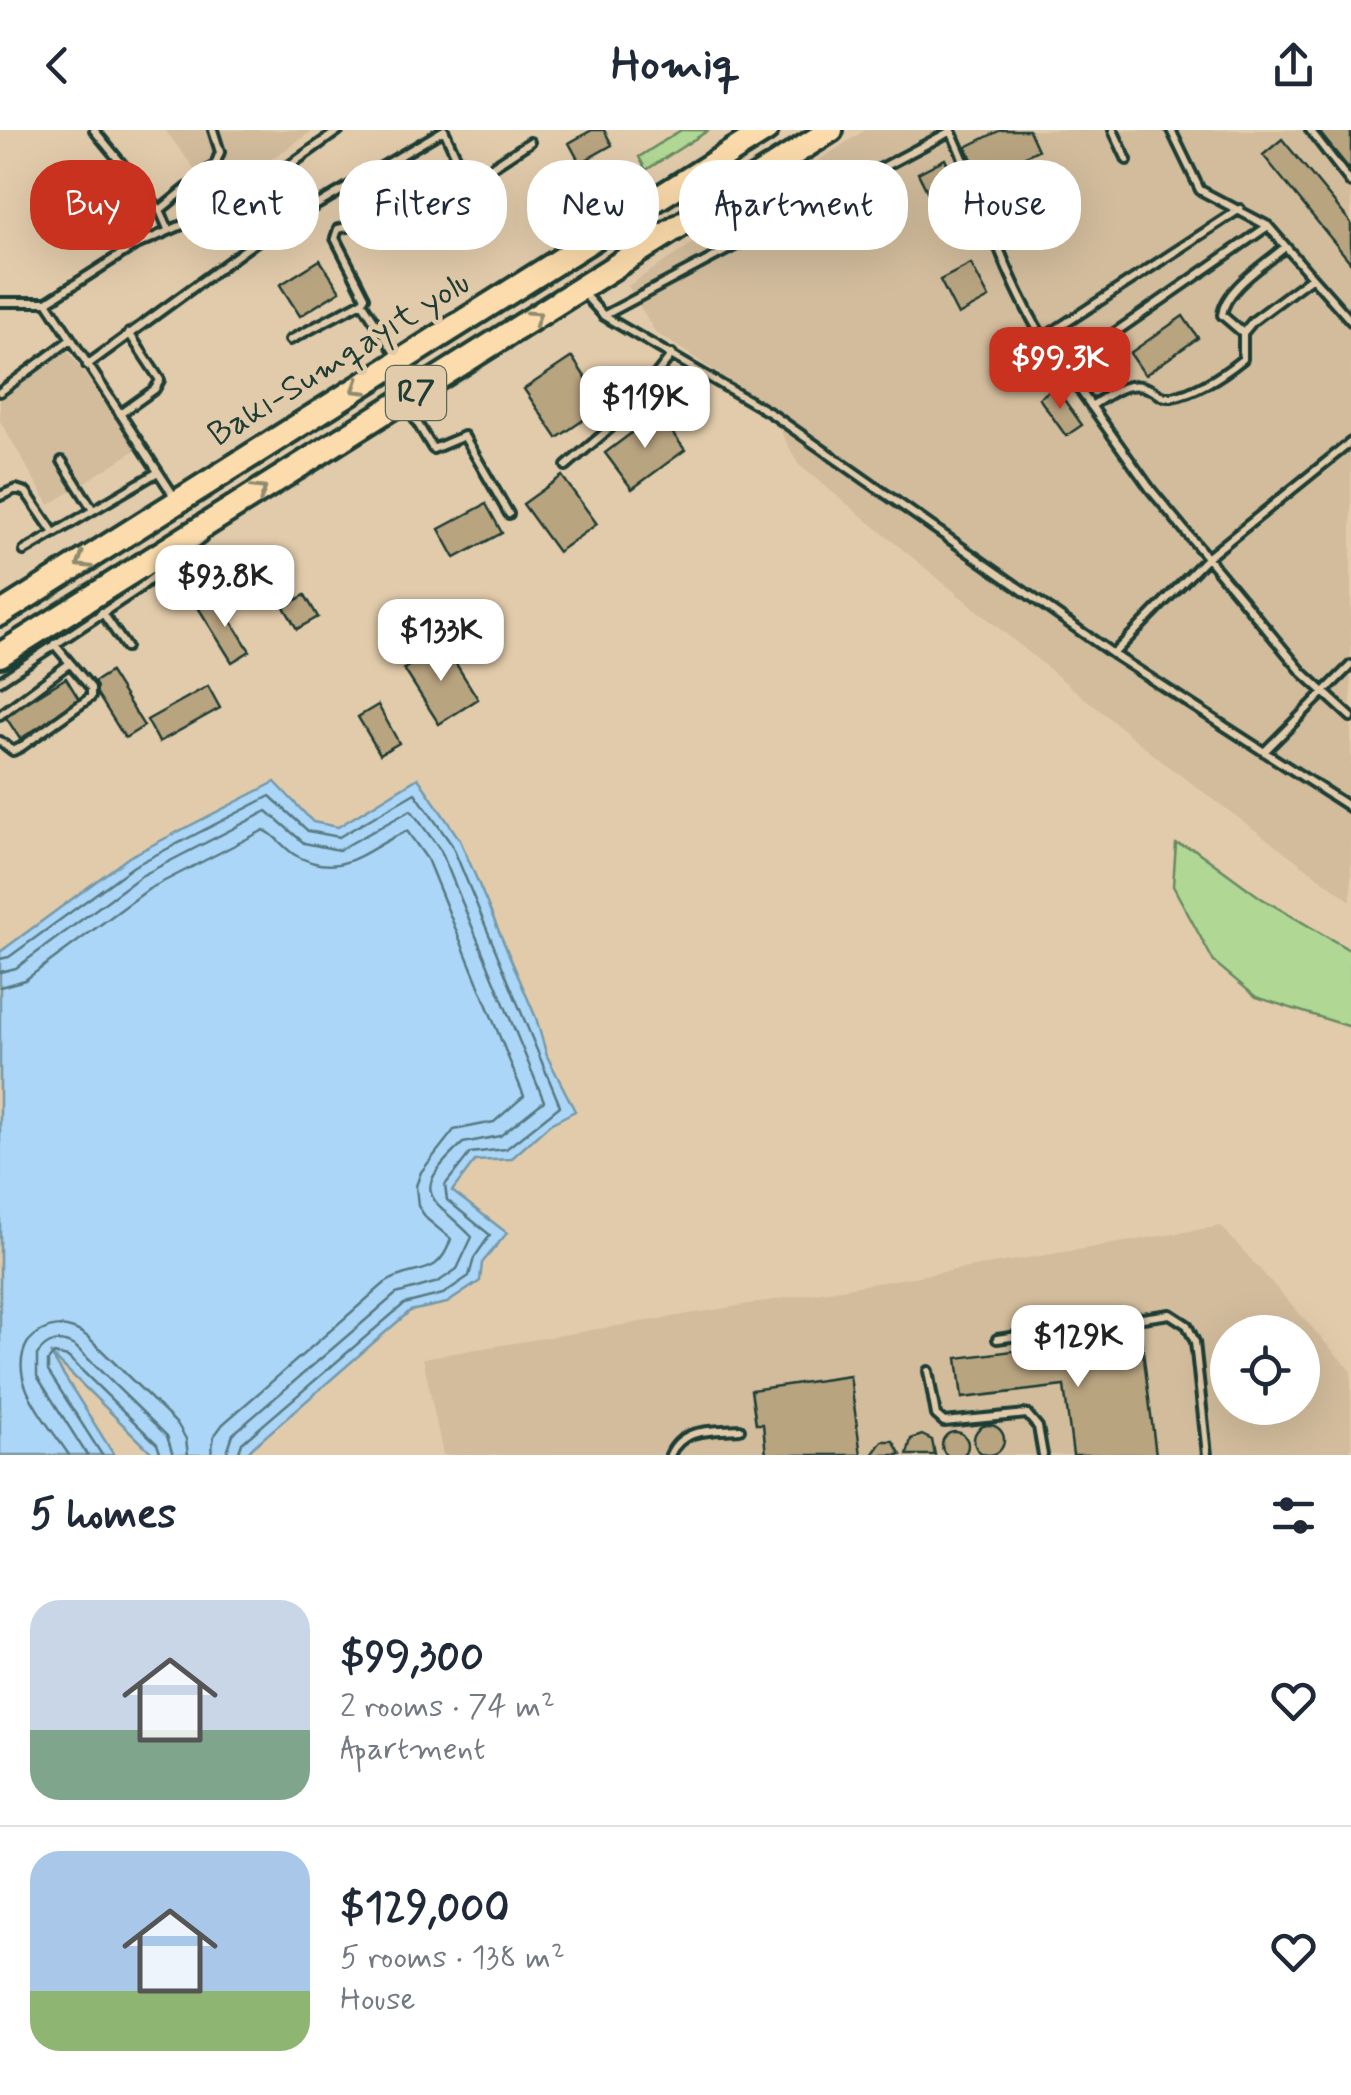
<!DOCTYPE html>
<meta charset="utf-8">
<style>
body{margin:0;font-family:Mynerve,sans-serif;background:#f6f6f7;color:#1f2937;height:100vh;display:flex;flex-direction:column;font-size:38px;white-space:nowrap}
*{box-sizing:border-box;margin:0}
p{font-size:32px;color:#747a83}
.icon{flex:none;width:55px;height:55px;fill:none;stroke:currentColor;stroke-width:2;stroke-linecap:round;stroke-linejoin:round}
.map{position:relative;height:1325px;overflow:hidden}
.side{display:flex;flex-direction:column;background:#fff;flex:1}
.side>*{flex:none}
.guide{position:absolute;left:30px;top:30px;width:1292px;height:90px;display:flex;gap:20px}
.tools{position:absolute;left:1210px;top:1185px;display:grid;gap:20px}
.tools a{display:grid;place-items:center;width:110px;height:110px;border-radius:50%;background:#fff;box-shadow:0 10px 40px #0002;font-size:50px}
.price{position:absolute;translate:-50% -85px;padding:0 22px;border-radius:20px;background:#fff;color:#222;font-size:32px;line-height:65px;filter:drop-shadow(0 2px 5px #0008)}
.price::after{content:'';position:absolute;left:50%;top:60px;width:30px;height:22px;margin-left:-15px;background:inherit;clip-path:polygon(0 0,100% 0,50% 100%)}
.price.active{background:#c8321e;color:#fff}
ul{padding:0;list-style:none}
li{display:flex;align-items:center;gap:30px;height:250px;padding:0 30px}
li+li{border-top:2px solid #e0e1e3}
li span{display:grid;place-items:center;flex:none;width:280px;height:200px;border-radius:30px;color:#555}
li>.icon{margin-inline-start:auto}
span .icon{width:120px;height:120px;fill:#fffc;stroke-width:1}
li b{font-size:42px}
h2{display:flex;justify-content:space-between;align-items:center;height:120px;padding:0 30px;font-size:42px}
.pill{padding:0 35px;border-radius:40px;background:#fff;box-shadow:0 10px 40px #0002;font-size:35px;line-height:90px}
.pill.active{background:#c8321e;color:#fff}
header{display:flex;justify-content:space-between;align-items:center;height:130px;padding:0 30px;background:#fff;font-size:45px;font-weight:700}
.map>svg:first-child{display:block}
.built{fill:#d2bc9c;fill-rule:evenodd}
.green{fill:#b0d793;stroke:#688a64;stroke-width:2.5}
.water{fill:#acd6f7;stroke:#7499a9;stroke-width:2.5}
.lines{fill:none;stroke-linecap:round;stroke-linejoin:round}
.shore{stroke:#577a82;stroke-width:2.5}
.building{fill:#b9a480;stroke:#1f3d34;stroke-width:2.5}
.service-casing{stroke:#1f3d34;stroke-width:14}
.trunk-casing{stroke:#1f3d34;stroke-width:30}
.service{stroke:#e2cbab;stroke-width:6}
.trunk{stroke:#fcdcac;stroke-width:22}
.oneway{stroke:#8e8c70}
.labels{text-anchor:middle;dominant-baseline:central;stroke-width:9;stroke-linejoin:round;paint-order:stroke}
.shield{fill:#e2cbab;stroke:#5a6858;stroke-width:2.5}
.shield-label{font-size:32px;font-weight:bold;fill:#1f3d34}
.street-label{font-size:35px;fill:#1f3d34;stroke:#e2cbab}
</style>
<header><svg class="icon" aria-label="back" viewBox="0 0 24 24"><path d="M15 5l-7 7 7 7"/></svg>Homiq<svg class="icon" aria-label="share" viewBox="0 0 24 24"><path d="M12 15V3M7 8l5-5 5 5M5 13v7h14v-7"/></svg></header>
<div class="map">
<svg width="1351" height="1325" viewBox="0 0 1351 1325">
<rect width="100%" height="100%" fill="#e2cbab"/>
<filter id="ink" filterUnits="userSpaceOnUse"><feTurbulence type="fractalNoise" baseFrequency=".01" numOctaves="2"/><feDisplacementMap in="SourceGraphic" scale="20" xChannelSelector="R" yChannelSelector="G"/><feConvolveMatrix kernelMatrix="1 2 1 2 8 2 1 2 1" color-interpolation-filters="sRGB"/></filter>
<g filter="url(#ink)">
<!-- built -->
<path class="built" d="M165,0H314L216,67Z
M865,0H1351V771L1164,633L798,334L779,298L789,289L655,202L628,156Z
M68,221L137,319L49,375L0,291V270Z
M1221,1096L1351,1241V1325H443L423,1228ZM1228,1202H1302V1278H1228Z"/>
<!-- green -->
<path class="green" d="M681,0H709L646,40L639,27Z
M1176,714L1194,719L1261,768L1351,821V897L1256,867L1214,832L1173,756Z"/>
<!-- water -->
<path class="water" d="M418,648L460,710L536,888L547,926L575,981L550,994L511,1029L475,1031L452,1061L507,1103L482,1133L480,1151L447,1173L410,1181L244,1325H154L50,1223L114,1325H0V822L129,727L275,652L313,692L338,697Z"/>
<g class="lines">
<!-- shore -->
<path class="shore" d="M0,829L9,827L134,736L270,666L308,701L339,707L415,663L452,715L560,976L506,1019L470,1023L445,1055L447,1070L490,1105L474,1128L469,1146L443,1164L404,1174L242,1313L238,1325
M0,842L16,838L141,746L267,681L304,713L339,720L411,680L441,721L544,971L500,1006L463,1013C406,1065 433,1067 472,1107L457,1139L438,1152L396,1164L233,1304L226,1325
M0,857L25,850L149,759L264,700C276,705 283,718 295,725C343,752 367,717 407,701L427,729L524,966L494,992L454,1000L421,1042L416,1056L418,1076L427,1089L451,1109C437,1151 416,1133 385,1153L223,1294L214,1306L211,1325
M69,1325C49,1294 5,1250 28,1212C45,1193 67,1191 88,1207L178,1295L186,1309L188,1325
M87,1325L37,1246V1225C47,1210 61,1207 76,1217L167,1306L173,1325
M102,1325L48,1241V1231L54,1224L68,1227L157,1314L161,1325"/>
</g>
<!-- building -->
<path class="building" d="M592,0H604L612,15L580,33L569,13Z
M1001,0H1029L1038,20L981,47L966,17Z
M1325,0H1351V41L1320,3Z
M1282,9L1351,93V133L1263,25Z
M945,29L960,60L933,73L918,43Z
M320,130L340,161L300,186L280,155Z
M971,134L989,168L958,185L940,150Z
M1183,186L1198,208L1145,245L1130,223Z
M572,227L604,276L557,308L524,259Z
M1055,257L1082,295L1066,306L1039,268Z
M658,283L685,320L632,359L605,323Z
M562,346L597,394L558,422L523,374Z
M486,374L502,403L455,428L439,399Z
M305,465L318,487L297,499L284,477Z
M217,468L250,521L232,532L199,479Z
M443,513L478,569L439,594L404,539Z
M110,542L144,596L125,608L91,554Z
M66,548L80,571L20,609L5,586Z
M208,556L220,578L159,612L147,590Z
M378,575L399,613L380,624L358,587Z
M1141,1205L1156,1325H1073L1064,1256L962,1268L957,1228Z
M850,1246L861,1325H766L763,1294H756L751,1260Z
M974 1310a15 15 0 1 1 30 0a15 15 0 1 1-30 0Z
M942 1315a13 13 0 1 1 26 0a13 13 0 1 1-26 0Z
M922,1305L932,1310L935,1325H907L911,1309Z
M882,1311H893L901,1325H872Z"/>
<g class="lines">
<!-- service casing -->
<g class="service-casing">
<path id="service" d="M94,0L160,80L168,99
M1113,0L1127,30
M1171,0L1200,60L1268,96L1312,147
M1310,0L1351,53
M160,80L215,35L220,22L213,0
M583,163L604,186L772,284L1113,524L1351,678
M0,172H47L174,366
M47,172L134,116L244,68L339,0
M362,172L397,226
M605,185L951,1C983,70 1003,144 1043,208L1240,79
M1243,203L1222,185C1225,158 1266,134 1285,117
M1043,208L1151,360L1303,543L1351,587
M290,210L362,172L365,167L335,108L338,99L426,80L530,12
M87,235L261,108L444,0L468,53
M1064,238L1268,96
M0,262L70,210
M407,276L433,319L464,306L509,384
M1091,276C1109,265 1128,248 1150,259C1158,263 1161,268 1172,267C1198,262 1223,245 1243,229V203L1253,191L1312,147L1351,191
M120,284L155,259L160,250L129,203
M62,331L93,380
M566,336L623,287L672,224
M0,366L16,359L26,362L54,403
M24,421L158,342
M102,482L126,517
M1113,524L1207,428L1351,312
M0,551L137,460L203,408
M0,585L70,533
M0,611L13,621L21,617L91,567V558L54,514
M1264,622L1351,535
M997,1209L1170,1184L1187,1195L1195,1212L1207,1325
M928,1241L936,1285L944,1292L1027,1284L1038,1297L1043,1325
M670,1325C682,1297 712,1301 740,1299"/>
</g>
<!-- trunk casing -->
<g class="trunk-casing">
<path id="trunk" d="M0,484L766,0
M0,525L831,0"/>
</g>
<!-- service -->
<use href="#service" class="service"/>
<!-- trunk -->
<use href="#trunk" class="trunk"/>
</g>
<!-- one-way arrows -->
<defs><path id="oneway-chevron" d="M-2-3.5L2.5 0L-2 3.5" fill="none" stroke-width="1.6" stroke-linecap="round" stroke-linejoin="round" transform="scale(2.5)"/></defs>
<g class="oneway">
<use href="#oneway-chevron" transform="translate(535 187) rotate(-33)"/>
<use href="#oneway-chevron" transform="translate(358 258) rotate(148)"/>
<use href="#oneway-chevron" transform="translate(260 361) rotate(-32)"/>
<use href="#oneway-chevron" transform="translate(83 432) rotate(148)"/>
</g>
</g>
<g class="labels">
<!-- shield labels -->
<rect class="shield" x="386" y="236" width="60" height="54" rx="8"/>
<g class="shield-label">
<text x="416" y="263">R7</text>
</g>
<!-- street labels -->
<g class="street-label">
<text transform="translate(339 229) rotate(-32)">Bakı-Sumqayıt yolu</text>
</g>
</g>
</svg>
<div class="tools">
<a><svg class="icon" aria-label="locate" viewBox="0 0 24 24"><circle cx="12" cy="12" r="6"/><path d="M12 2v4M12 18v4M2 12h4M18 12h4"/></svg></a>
</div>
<b class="price active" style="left:1060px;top:282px">$99.3K</b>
<b class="price" style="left:645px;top:321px">$119K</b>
<b class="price" style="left:225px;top:500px">$93.8K</b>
<b class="price" style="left:441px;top:554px">$133K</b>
<b class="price" style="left:1078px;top:1260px">$129K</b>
<div class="guide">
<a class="pill active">Buy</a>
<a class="pill">Rent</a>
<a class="pill">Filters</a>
<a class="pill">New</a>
<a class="pill">Apartment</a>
<a class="pill">House</a>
</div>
</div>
<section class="side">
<h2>5 homes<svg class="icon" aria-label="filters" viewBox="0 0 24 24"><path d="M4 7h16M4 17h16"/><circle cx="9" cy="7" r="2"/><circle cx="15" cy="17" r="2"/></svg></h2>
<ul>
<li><span style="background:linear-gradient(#c9d6e8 65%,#7fa58c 0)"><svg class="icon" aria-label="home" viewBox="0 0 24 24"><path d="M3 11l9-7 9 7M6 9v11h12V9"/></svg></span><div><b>$99,300</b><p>2 rooms · 74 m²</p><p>Apartment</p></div><svg class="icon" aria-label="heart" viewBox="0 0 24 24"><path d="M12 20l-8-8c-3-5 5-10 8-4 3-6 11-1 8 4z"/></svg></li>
<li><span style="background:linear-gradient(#a9c7e8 70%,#8fb573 0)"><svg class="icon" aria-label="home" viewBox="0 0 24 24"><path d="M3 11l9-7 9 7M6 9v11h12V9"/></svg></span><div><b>$129,000</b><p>5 rooms · 138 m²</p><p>House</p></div><svg class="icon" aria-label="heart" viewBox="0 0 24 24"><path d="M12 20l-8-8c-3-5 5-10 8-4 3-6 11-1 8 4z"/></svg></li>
</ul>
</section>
